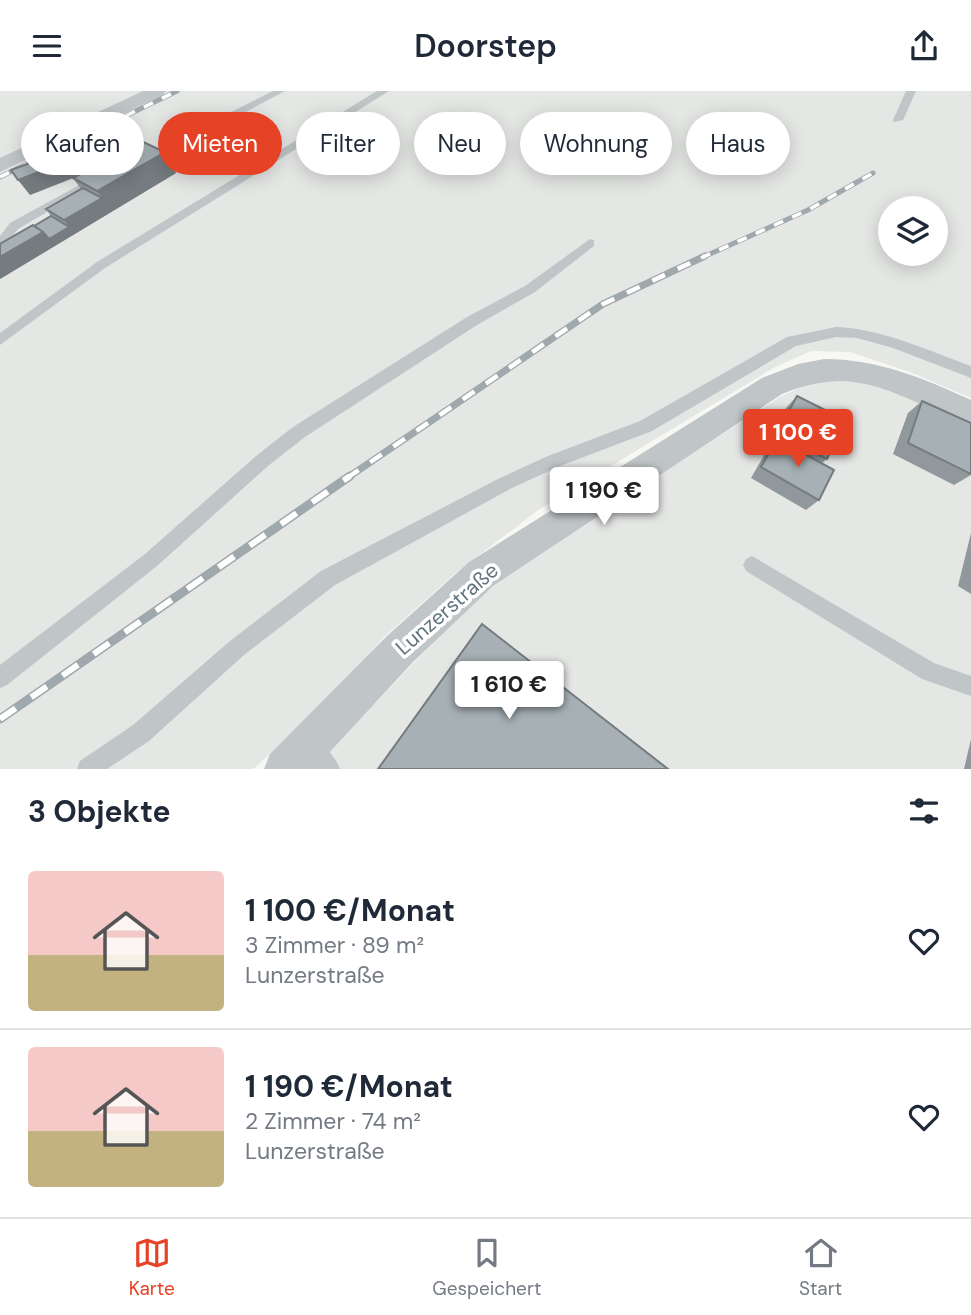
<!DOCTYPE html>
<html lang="de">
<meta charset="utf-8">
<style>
body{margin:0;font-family:"DM Sans",sans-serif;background:#f6f6f7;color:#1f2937;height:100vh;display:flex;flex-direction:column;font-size:26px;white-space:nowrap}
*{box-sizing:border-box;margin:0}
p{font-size:23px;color:#747a83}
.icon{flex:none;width:38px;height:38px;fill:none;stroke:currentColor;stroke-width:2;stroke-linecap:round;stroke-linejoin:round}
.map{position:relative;height:678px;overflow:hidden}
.panel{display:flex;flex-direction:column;background:#fff;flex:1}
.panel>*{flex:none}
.banner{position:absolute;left:21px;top:21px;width:929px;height:63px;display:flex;gap:14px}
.controls{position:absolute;left:878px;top:105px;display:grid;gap:14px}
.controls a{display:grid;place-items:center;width:70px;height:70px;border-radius:50%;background:#fff;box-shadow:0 4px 18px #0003;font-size:35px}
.price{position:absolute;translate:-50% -60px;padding:0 16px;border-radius:7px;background:#fff;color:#222;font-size:23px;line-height:46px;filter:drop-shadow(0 2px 4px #0008)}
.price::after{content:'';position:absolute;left:50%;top:42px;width:21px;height:16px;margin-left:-10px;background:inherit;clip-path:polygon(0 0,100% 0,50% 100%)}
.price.current{background:#e54226;color:#fff}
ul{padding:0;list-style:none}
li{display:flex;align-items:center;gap:21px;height:175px;padding:0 28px}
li+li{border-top:2px solid #e0e1e3}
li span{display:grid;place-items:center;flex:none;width:196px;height:140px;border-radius:7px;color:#555}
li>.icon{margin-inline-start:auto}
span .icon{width:84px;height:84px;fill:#fffc;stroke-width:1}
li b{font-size:30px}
h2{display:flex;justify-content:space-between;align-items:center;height:84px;padding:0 28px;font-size:30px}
.pill{padding:0 24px;border-radius:32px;background:#fff;box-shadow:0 4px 18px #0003;font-size:24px;line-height:63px}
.pill.current{background:#e54226;color:#fff}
header{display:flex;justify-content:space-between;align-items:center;height:91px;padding:0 28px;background:#fff;font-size:32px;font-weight:600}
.dock{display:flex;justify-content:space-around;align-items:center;height:98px;border-top:2px solid #e0e1e3;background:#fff;font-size:19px;color:#747a83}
.dock a{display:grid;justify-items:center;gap:4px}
.dock .current{color:#e54226}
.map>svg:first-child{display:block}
.built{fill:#e5e7e5;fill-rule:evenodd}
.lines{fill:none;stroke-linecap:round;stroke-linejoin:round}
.lane{fill:#c0c5c8;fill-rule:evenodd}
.street{fill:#c0c5c8;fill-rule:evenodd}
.rail-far2-casing{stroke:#9fa8ac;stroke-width:5}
.rail-far1-casing{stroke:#9fa8ac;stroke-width:7}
.rail-casing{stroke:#9fa8ac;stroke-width:9}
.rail-far2{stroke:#fff;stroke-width:3.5;stroke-dasharray:10;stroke-linecap:butt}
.rail-far1{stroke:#fff;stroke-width:4.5;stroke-dasharray:14;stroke-linecap:butt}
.rail{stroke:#fff;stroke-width:6;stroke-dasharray:19;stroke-linecap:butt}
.wall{fill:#90989c}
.shaded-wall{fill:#757c7f}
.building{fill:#a7b1b5;stroke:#757c7f;stroke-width:2}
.labels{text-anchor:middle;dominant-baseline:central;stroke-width:7;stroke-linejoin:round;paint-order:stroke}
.street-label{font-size:21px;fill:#62757f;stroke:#fff}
</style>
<header><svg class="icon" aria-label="menu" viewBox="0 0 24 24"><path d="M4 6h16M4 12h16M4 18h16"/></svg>Doorstep<svg class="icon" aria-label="share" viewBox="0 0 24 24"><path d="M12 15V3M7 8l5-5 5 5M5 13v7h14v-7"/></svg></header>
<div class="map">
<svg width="971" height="678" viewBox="0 0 971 678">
<rect width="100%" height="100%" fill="#f7f7f4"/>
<!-- built -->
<path class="built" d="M0,0H971V307L910,281L850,261L811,260L775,276L541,417L453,484L383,547L322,618L253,678H0ZM891,117H936V163H891Z
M825,290L874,292L971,333V678H312L472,511L528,469L780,306L804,295Z"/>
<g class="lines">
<!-- lane -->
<path class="lane" d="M273,0H285L188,52L148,69L139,67Z
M377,0H389L105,177L0,254V242L97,171Z
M906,0H916L903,29L894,31L893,29Z
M94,86L104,88L18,138L4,156L0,157V145L10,132Z
M590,148L594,149V155L535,201L477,234L305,346L268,375L157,475L7,594L0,597V574L145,463L256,365L293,336L467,226L525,195Z
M836,236C883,238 927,259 971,275V287L893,257L857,247L836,246L796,255L652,340L560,375L512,397L335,494L244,564L149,650L107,678H77L80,670L133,634L230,550L321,480L500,387L548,365L640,330L787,246Z
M752,465L934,572L971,585V605L922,588L746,480L743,474L746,468Z
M308,643C321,649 335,665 340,678H314L297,654L300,646Z"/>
<!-- street -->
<path class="street" d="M143,0H166L163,4L0,81V67Z
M824,268C877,268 923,287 971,309V334C899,309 862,270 782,303L493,495L413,571L314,678H264L270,663L387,545L469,471L762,287L798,273Z"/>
<!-- rail-far2 casing -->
<g class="rail-far2-casing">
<path id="rail-far2" d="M0,86L177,0
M701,167L808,119L873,82"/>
</g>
<!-- rail-far1 casing -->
<g class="rail-far1-casing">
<path id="rail-far1" d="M347,387L603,213L705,165"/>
</g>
<!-- rail casing -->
<g class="rail-casing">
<path id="rail" d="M0,628L350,385"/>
</g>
<!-- rail-far2 -->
<use href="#rail-far2" class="rail-far2"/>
<!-- rail-far1 -->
<use href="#rail-far1" class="rail-far1"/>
<!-- rail -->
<use href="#rail" class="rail"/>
</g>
<!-- wall -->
<path class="wall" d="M105,56L111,66L176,82L0,188V153L51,125L46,118L81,98L73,87L74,86L30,104Z
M797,305L827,368L822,372L819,409L806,419L751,387L767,359L770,355L766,353L786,317Z
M922,310L971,332V384L954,394L893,363L908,322Z
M971,442V503L958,495Z
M971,648V678H964Z"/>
<!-- shaded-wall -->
<path class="shaded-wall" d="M105,56L114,71L30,104L18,89Z
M165,61L176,82L0,188V166L43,141L69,136L64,129L102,107L97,100Z"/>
<!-- building -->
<path class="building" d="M97,47L105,56L18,89L11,79Z
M141,50L165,61L97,100L73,87Z
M83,97L102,107L64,129L46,118Z
M51,125L69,136L49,148L43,141L34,135Z
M33,134L43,141L0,166V153Z
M797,305L845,329L827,368L777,342Z
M922,310L971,332V383L908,352Z
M777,348L834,379L819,409L761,376Z
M482,533L668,678H378Z"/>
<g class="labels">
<!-- street labels -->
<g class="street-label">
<text transform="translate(447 518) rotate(-41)">Lunzerstraße</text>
</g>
</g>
</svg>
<div class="controls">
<a><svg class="icon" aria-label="layers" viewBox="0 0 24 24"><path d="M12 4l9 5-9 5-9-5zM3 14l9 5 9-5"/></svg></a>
</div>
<b class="price current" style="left:798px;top:378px">1 100 €</b>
<b class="price" style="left:604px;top:436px">1 190 €</b>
<b class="price" style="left:509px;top:630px">1 610 €</b>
<div class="banner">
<a class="pill">Kaufen</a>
<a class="pill current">Mieten</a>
<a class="pill">Filter</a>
<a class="pill">Neu</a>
<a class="pill">Wohnung</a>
<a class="pill">Haus</a>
</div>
</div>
<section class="panel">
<h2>3 Objekte<svg class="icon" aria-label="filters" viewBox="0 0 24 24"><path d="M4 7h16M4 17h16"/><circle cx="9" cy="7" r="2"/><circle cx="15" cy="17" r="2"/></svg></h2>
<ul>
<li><span style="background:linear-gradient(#f6c9c9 60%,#c2b280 0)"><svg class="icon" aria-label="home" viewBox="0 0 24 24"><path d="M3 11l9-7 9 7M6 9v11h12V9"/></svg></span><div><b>1 100 €/Monat</b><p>3 Zimmer · 89 m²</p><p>Lunzerstraße</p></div><svg class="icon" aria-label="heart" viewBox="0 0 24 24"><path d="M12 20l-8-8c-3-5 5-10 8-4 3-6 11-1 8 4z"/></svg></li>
<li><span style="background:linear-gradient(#f6c9c9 60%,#c2b280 0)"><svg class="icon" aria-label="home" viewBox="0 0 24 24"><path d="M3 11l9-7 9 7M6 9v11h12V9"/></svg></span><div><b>1 190 €/Monat</b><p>2 Zimmer · 74 m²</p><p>Lunzerstraße</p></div><svg class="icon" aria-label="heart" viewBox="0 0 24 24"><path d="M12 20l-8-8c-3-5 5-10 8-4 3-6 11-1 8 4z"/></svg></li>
</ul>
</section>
<nav class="dock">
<a class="current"><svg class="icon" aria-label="map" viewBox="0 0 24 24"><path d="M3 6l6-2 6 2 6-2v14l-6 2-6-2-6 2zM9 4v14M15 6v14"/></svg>Karte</a>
<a><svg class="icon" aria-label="saved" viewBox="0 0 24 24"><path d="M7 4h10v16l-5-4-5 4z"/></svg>Gespeichert</a>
<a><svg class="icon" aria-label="home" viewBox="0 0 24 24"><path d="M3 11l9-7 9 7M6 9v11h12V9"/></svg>Start</a>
</nav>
